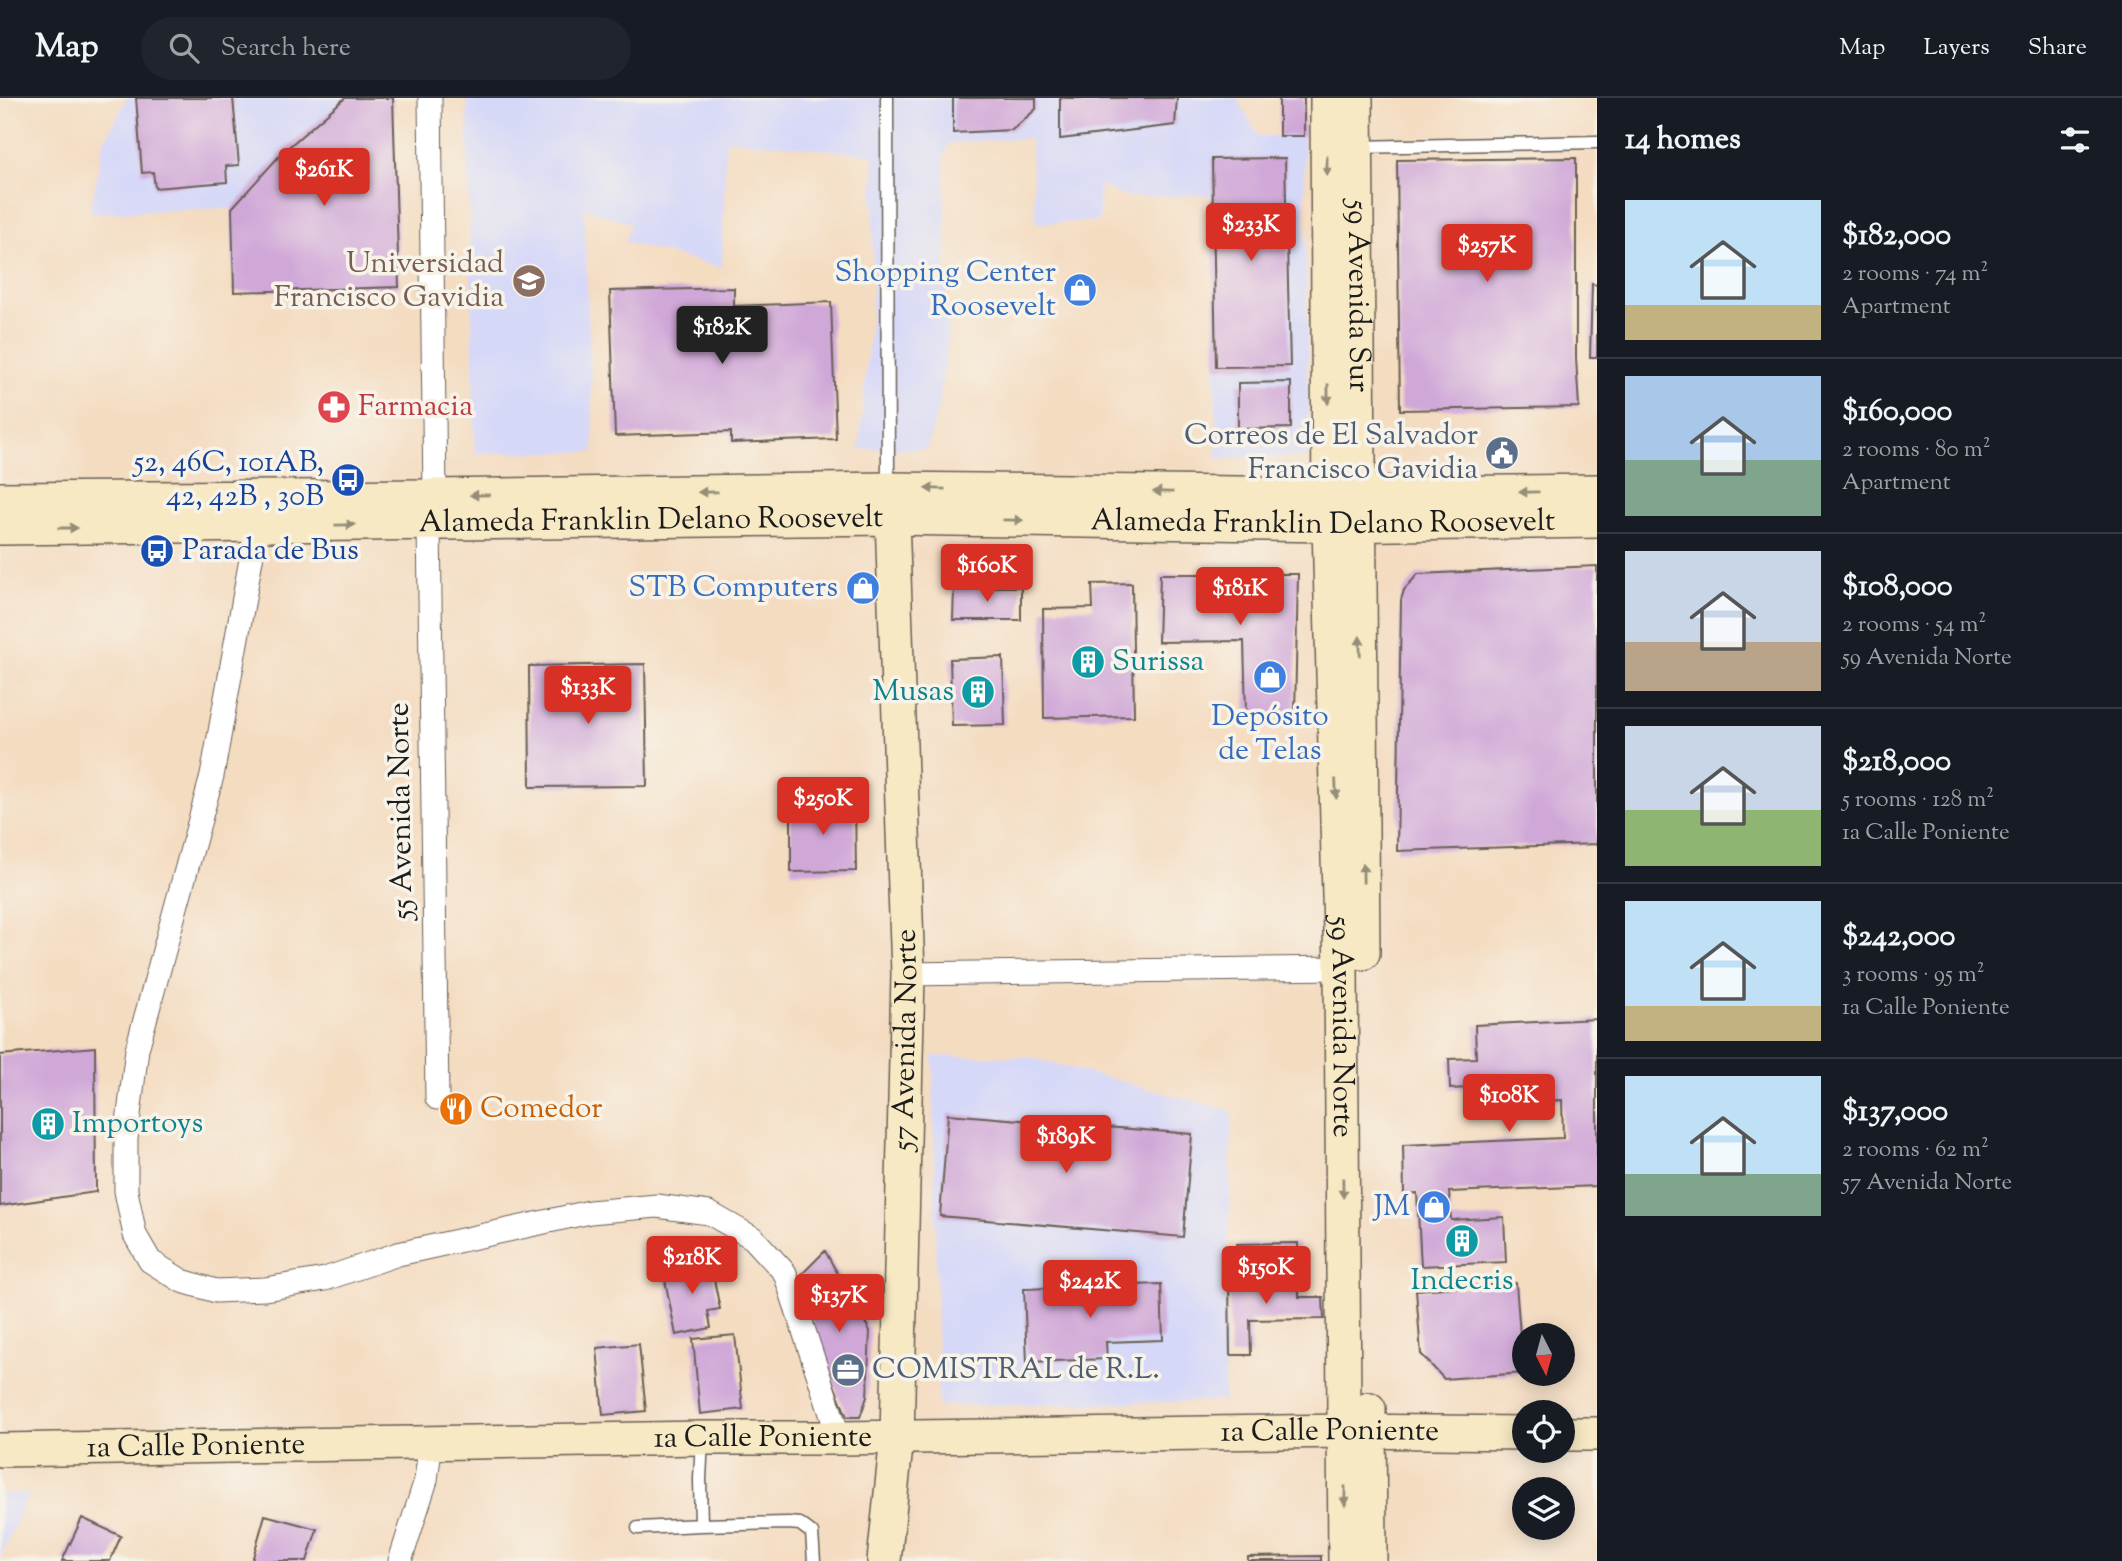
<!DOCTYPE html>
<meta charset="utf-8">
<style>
body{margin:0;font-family:"Sorts Mill Goudy",serif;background:#20242c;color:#f1f3f6;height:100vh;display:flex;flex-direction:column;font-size:26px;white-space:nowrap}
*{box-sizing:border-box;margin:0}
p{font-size:23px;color:#9ea1a6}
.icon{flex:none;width:38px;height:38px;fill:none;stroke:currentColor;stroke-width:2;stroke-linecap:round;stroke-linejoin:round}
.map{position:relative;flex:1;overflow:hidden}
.drawer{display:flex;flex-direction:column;background:#171b24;width:525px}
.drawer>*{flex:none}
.needle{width:46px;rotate:174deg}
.fabs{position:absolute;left:1512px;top:1225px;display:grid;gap:14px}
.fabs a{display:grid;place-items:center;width:63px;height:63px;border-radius:50%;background:#171b24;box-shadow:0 4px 18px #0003;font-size:35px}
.price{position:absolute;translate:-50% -60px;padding:0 16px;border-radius:7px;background:#d93025;color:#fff;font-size:23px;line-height:46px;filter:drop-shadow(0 2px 4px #0008)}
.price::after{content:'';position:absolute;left:50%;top:42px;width:21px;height:16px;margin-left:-10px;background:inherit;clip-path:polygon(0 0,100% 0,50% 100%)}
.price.current{background:#222;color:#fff}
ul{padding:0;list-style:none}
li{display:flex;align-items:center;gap:21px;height:175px;padding:0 28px}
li+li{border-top:2px solid #363941}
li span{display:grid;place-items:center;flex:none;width:196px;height:140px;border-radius:0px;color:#555}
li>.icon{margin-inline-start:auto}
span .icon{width:84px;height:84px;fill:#fffc;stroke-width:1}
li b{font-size:30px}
h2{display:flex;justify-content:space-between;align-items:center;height:84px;padding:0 28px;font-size:30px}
header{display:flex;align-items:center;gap:42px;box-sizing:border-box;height:98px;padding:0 35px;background:#171b24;border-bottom:2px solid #363941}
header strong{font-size:33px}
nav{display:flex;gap:38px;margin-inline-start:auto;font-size:24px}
.search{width:490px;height:63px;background:#20242c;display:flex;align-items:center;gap:18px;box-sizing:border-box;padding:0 24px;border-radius:38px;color:#9ea1a6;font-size:26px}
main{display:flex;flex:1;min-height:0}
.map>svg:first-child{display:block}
.built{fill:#d6d8f8}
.building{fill:#d0a8d8}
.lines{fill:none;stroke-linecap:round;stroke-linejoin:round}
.lane-casing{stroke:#685f56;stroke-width:15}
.street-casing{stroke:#685f56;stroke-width:25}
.secondary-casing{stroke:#685f56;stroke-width:36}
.lane{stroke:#fff;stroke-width:12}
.street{stroke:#fff;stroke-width:23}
.secondary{stroke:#f7e9c3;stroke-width:33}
.oneway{fill:#948d78}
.labels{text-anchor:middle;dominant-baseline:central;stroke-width:7;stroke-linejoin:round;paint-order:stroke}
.education-label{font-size:30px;fill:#785e54;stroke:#f7f3e8;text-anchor:end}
.shop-label{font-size:30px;fill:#366cbe;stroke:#f7f3e8;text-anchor:end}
.street-label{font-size:30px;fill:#1c1c1c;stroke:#f7f3e8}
.health-label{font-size:30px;fill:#be3a42;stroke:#f7f3e8;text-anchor:start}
.service-label{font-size:30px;fill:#4e5e75;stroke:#f7f3e8;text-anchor:end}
.transit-label{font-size:30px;fill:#164399;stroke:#f7f3e8;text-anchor:end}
.culture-label{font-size:30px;fill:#0d838f;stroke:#f7f3e8;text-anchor:start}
.food-label{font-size:30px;fill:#c56008;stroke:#f7f3e8;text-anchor:start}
</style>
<header>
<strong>Map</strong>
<div class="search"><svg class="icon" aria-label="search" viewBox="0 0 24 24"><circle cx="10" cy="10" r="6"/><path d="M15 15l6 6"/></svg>Search here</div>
<nav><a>Map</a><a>Layers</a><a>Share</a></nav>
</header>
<main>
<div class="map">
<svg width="1597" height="1463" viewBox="0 0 1597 1463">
<rect width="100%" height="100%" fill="#f7f3e8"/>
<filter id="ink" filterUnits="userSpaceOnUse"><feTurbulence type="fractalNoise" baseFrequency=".0143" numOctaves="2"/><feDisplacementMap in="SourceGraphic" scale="14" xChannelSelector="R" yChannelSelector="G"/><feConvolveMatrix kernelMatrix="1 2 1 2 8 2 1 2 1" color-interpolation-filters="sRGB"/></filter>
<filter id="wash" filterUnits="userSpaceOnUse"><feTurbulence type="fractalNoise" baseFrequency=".00686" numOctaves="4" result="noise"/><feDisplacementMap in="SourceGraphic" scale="28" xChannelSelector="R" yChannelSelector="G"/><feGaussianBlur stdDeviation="1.57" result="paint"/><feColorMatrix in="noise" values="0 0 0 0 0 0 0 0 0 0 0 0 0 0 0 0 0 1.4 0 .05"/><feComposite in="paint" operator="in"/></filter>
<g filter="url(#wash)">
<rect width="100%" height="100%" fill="#f4dcc1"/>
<!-- built -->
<path class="built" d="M127,0H393L399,189L234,194L231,110L90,115L103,45Z
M467,0H1237L1258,38H1304L1309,359L1217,360L1212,97L1125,99L1099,87V123L1036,125L1030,40L949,45L944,58L948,242L938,308L927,351H859L872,207L874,57L726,41L722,170L625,144L630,125L584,110L594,354L475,355Z
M933,958L1028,959L1232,1013L1224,1303L938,1308Z
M0,1395H29L0,1460Z"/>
<g id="blocks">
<!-- building -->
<path class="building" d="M136,0H233L239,67L226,68L227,84L155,90L153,74L142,75Z
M345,0H393L399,189L234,194L232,110L283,54Z
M953,0H1036V11L1012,32L953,35Z
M1060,0H1177L1175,27L1060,41Z
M1279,0H1304V38H1279Z
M1285,60L1290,268L1216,269L1212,61Z
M1576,60V260L1579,309L1400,312L1397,62Z
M1592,186L1597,187V259H1590Z
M734,190V208L831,204L836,341L731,345V334L615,338L610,193Z
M1291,284V330L1238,331V285Z
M1597,468V746L1397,753L1401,502L1404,492L1418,476Z
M1160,476H1298L1295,616L1246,615L1244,543L1158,544Z
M1132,485L1134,618L1044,620L1043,511L1093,510L1092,486Z
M954,489H1021V522H953Z
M1003,559L1005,627L952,628L950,561Z
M645,566L647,688L530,689L529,568Z
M855,703L856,773L791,774V704Z
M1597,921V1088L1449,1094L1451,1122L1504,1119L1506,1164L1421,1168L1417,1095L1404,1096L1403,1047L1563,1040L1562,1002L1469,1006L1468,990L1450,991L1449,961L1476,960L1475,927Z
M95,949L96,1094L0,1108V957Z
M948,1016L1192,1036L1183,1139L940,1118Z
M1298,1145V1170L1238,1171L1237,1146Z
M825,1153L870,1233L867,1299L860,1319H847L817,1245L802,1176Z
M710,1162L720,1211L708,1213L711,1230L676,1237L663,1172Z
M1229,1179H1299V1199H1323L1324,1221L1250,1222L1251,1257H1230Z
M1516,1185L1523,1275L1444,1281L1421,1256L1416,1192Z
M1161,1186L1163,1242L1106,1244L1107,1261L1027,1264L1024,1191Z
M735,1237L743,1311L700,1316L693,1241Z
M639,1246L646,1313L603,1317L597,1250Z
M265,1417L317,1431L307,1463H252Z
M82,1420L121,1438L110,1463H62Z
M1321,1458V1463H1248V1459Z"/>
</g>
</g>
<g filter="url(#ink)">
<use href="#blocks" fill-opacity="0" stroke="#685f56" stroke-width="2"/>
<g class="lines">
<!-- lane casing -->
<g class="lane-casing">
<path id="lane" d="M887,0L888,388
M1356,49L1597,44
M702,1340L700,1381L701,1427L788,1425L800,1426L812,1435L814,1463
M638,1430L701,1427"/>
</g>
<!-- street casing -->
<g class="street-casing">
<path id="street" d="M430,0L435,398
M429,426L437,1000
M257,428L212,678L137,951L126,1041V1093L135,1137L150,1163L182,1183L216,1193L265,1191L325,1181L398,1156L590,1114L657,1108L709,1115L753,1140L785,1175L839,1340
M908,876L1341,870
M400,1463L426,1382L431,1343"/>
</g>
<!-- secondary casing -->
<g class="secondary-casing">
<g id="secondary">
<path id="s1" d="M1327,0L1329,427L1341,870L1345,1463"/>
<path id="s2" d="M1356,0L1363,855"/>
<path d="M0,401L435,398L888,391L1329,396L1597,393"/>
<path id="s3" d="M0,430L892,420L1329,427L1597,423"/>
<path d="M1369,1311L1370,1463"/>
<path d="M1563,1336H1597"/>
<path id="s4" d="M0,1352L702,1340H839L1346,1333L1524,1335"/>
<path id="s5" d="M884,1463L897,1339L908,876L892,420"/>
</g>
</g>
<!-- lane -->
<use href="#lane" class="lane"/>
<!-- street -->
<use href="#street" class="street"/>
<!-- secondary -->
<use href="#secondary" class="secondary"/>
</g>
<!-- one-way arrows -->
<defs><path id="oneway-solid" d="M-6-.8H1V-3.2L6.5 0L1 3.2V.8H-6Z" transform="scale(1.75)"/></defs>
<g class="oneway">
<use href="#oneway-solid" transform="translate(1327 68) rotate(90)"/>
<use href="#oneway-solid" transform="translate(1328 296) rotate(90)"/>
<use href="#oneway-solid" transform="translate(935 391) rotate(-179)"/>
<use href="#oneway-solid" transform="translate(708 394) rotate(179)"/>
<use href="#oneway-solid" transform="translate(1163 394) rotate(-179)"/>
<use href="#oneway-solid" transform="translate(1529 394) rotate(179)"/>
<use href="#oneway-solid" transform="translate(480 397) rotate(179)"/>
<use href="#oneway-solid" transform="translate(1013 422) rotate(1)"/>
<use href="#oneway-solid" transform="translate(345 427) rotate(-1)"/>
<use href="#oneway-solid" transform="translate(68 430)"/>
<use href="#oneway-solid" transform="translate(1360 548) rotate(-91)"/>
<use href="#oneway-solid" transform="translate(1336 691) rotate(88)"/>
<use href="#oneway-solid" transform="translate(1363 775) rotate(-91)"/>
<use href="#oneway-solid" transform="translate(1343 1090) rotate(89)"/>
<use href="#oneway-solid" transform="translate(1345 1398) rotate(90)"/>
</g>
</g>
<!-- icons -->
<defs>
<g id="university-disc" transform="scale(1.75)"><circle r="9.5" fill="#8d6e63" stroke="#f7f3e8"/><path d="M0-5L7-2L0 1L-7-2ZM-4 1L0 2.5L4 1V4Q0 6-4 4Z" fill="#fff"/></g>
<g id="shop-disc" transform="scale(1.75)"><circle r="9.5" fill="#3f7fe0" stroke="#f7f3e8"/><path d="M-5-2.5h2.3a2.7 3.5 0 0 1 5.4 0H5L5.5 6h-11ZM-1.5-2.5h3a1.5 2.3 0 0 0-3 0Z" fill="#fff"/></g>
<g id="pharmacy-disc" transform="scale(1.75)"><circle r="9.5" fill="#e0444e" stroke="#f7f3e8"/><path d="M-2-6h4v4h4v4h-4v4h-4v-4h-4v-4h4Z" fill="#fff"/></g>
<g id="civic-disc" transform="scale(1.75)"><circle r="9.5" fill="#5c6f8a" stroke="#f7f3e8"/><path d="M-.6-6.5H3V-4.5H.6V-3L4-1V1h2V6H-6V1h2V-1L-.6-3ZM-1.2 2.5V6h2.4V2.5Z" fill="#fff"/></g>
<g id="bus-disc" transform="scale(1.75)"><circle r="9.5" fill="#1a4fb4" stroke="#f7f3e8"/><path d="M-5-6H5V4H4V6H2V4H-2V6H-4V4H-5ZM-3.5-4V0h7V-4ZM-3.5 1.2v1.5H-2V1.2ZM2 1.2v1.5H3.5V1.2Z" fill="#fff"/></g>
<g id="building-disc" transform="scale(1.75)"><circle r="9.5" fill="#0f9aa8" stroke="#f7f3e8"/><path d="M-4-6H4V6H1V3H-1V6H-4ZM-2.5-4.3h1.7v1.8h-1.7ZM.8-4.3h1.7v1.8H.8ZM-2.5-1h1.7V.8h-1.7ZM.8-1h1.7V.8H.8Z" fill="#fff"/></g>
<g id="restaurant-disc" transform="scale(1.75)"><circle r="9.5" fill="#e8710a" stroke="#f7f3e8"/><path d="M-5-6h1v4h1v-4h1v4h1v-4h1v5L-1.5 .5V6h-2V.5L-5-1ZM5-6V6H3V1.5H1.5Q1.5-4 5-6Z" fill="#fff"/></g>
<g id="office-disc" transform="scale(1.75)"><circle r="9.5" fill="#5c6f8a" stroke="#f7f3e8"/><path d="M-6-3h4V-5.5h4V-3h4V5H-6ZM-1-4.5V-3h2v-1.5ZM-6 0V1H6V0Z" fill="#fff"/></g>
</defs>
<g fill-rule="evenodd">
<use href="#university-disc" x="529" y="183"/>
<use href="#shop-disc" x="1080" y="192"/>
<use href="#pharmacy-disc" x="334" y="309"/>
<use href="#civic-disc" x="1502" y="355"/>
<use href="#bus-disc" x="348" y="382"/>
<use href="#bus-disc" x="157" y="453"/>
<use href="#shop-disc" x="863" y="490"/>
<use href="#building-disc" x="1088" y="564"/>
<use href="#shop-disc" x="1270" y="579"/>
<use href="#building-disc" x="978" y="594"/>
<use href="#restaurant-disc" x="456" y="1011"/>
<use href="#building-disc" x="48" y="1026"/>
<use href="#shop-disc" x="1434" y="1109"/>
<use href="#building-disc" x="1462" y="1143"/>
<use href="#office-disc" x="848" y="1272"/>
</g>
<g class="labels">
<!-- education labels -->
<g class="education-label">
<text x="504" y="166">Universidad<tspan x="504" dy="34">Francisco Gavidia</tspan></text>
</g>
<!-- shop labels -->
<g class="shop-label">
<text x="1056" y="175">Shopping Center<tspan x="1056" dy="34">Roosevelt</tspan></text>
<text x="838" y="490">STB Computers</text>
<text x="1270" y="619" text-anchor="middle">Depósito<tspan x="1270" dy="34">de Telas</tspan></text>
<text x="1410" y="1109">JM</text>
</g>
<!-- street labels -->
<g class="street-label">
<text stroke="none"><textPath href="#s2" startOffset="198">59 Avenida Sur</textPath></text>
<text stroke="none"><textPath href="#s3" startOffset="651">Alameda Franklin Delano Roosevelt</textPath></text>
<text stroke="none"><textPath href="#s3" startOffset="1323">Alameda Franklin Delano Roosevelt</textPath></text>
<text transform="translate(402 713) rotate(-91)">55 Avenida Norte</text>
<text stroke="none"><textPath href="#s1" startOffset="929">59 Avenida Norte</textPath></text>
<text stroke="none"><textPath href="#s5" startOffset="522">57 Avenida Norte</textPath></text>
<text stroke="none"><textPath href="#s4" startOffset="1330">1a Calle Poniente</textPath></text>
<text stroke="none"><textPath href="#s4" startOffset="763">1a Calle Poniente</textPath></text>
<text stroke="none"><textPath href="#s4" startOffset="196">1a Calle Poniente</textPath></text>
</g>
<!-- health labels -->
<g class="health-label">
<text x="358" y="309">Farmacia</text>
</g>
<!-- service labels -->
<g class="service-label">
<text x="1478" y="338">Correos de El Salvador<tspan x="1478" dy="34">Francisco Gavidia</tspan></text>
<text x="872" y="1272" text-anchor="start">COMISTRAL de R.L.</text>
</g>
<!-- transit labels -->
<g class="transit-label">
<text x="324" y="365">52, 46C, 101AB,<tspan x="324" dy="34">42, 42B , 30B</tspan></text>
<text x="182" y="453" text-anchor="start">Parada de Bus</text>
</g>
<!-- culture labels -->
<g class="culture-label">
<text x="1112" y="564">Surissa</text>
<text x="954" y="594" text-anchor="end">Musas</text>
<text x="72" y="1026">Importoys</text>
<text x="1462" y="1183" text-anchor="middle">Indecris</text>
</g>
<!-- food labels -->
<g class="food-label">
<text x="480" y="1011">Comedor</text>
</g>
</g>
</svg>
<div class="fabs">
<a><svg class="needle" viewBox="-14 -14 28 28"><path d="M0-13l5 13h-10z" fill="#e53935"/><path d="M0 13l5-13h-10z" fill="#9ea1a6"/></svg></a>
<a><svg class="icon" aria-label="locate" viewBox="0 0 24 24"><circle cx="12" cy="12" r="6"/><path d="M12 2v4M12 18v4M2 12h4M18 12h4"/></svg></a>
<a><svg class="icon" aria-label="layers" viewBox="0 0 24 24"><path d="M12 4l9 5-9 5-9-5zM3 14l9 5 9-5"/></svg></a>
</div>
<b class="price" style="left:324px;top:110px">$261K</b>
<b class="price" style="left:1251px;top:165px">$233K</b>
<b class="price" style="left:1487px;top:186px">$257K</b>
<b class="price current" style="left:722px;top:268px">$182K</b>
<b class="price" style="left:987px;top:506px">$160K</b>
<b class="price" style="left:1240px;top:529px">$181K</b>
<b class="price" style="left:588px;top:628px">$133K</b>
<b class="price" style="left:823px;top:739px">$250K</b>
<b class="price" style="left:1509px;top:1036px">$108K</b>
<b class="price" style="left:1066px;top:1077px">$189K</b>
<b class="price" style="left:692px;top:1198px">$218K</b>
<b class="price" style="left:1266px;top:1208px">$150K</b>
<b class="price" style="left:1090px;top:1222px">$242K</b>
<b class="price" style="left:839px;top:1236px">$137K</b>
</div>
<section class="drawer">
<h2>14 homes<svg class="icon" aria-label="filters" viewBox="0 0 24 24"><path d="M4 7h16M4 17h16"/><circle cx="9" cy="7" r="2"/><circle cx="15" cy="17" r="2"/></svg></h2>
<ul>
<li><span style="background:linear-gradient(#bfe0f5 75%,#c2b280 0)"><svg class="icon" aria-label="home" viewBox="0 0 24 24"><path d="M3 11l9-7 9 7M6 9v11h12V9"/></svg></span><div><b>$182,000</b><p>2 rooms · 74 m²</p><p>Apartment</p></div></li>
<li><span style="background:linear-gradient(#a9c7e8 60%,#7fa58c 0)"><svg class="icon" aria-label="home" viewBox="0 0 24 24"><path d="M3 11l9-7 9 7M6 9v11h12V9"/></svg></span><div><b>$160,000</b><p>2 rooms · 80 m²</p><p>Apartment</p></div></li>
<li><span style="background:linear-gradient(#c9d6e8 65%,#b9a48a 0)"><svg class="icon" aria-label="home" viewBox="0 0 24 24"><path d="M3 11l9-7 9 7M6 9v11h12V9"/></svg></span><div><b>$108,000</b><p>2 rooms · 54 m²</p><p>59 Avenida Norte</p></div></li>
<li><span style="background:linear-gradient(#c9d6e8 60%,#8fb573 0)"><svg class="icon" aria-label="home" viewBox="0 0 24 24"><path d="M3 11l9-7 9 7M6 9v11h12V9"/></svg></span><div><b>$218,000</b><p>5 rooms · 128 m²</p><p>1a Calle Poniente</p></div></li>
<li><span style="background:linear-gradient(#bfe0f5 75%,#c2b280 0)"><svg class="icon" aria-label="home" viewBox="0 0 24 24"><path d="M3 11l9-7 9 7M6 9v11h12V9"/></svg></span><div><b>$242,000</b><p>3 rooms · 95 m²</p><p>1a Calle Poniente</p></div></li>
<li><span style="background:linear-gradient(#bfe0f5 70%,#7fa58c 0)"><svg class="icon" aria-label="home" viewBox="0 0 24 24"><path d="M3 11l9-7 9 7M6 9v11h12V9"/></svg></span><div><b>$137,000</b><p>2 rooms · 62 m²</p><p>57 Avenida Norte</p></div></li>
</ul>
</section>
</main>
